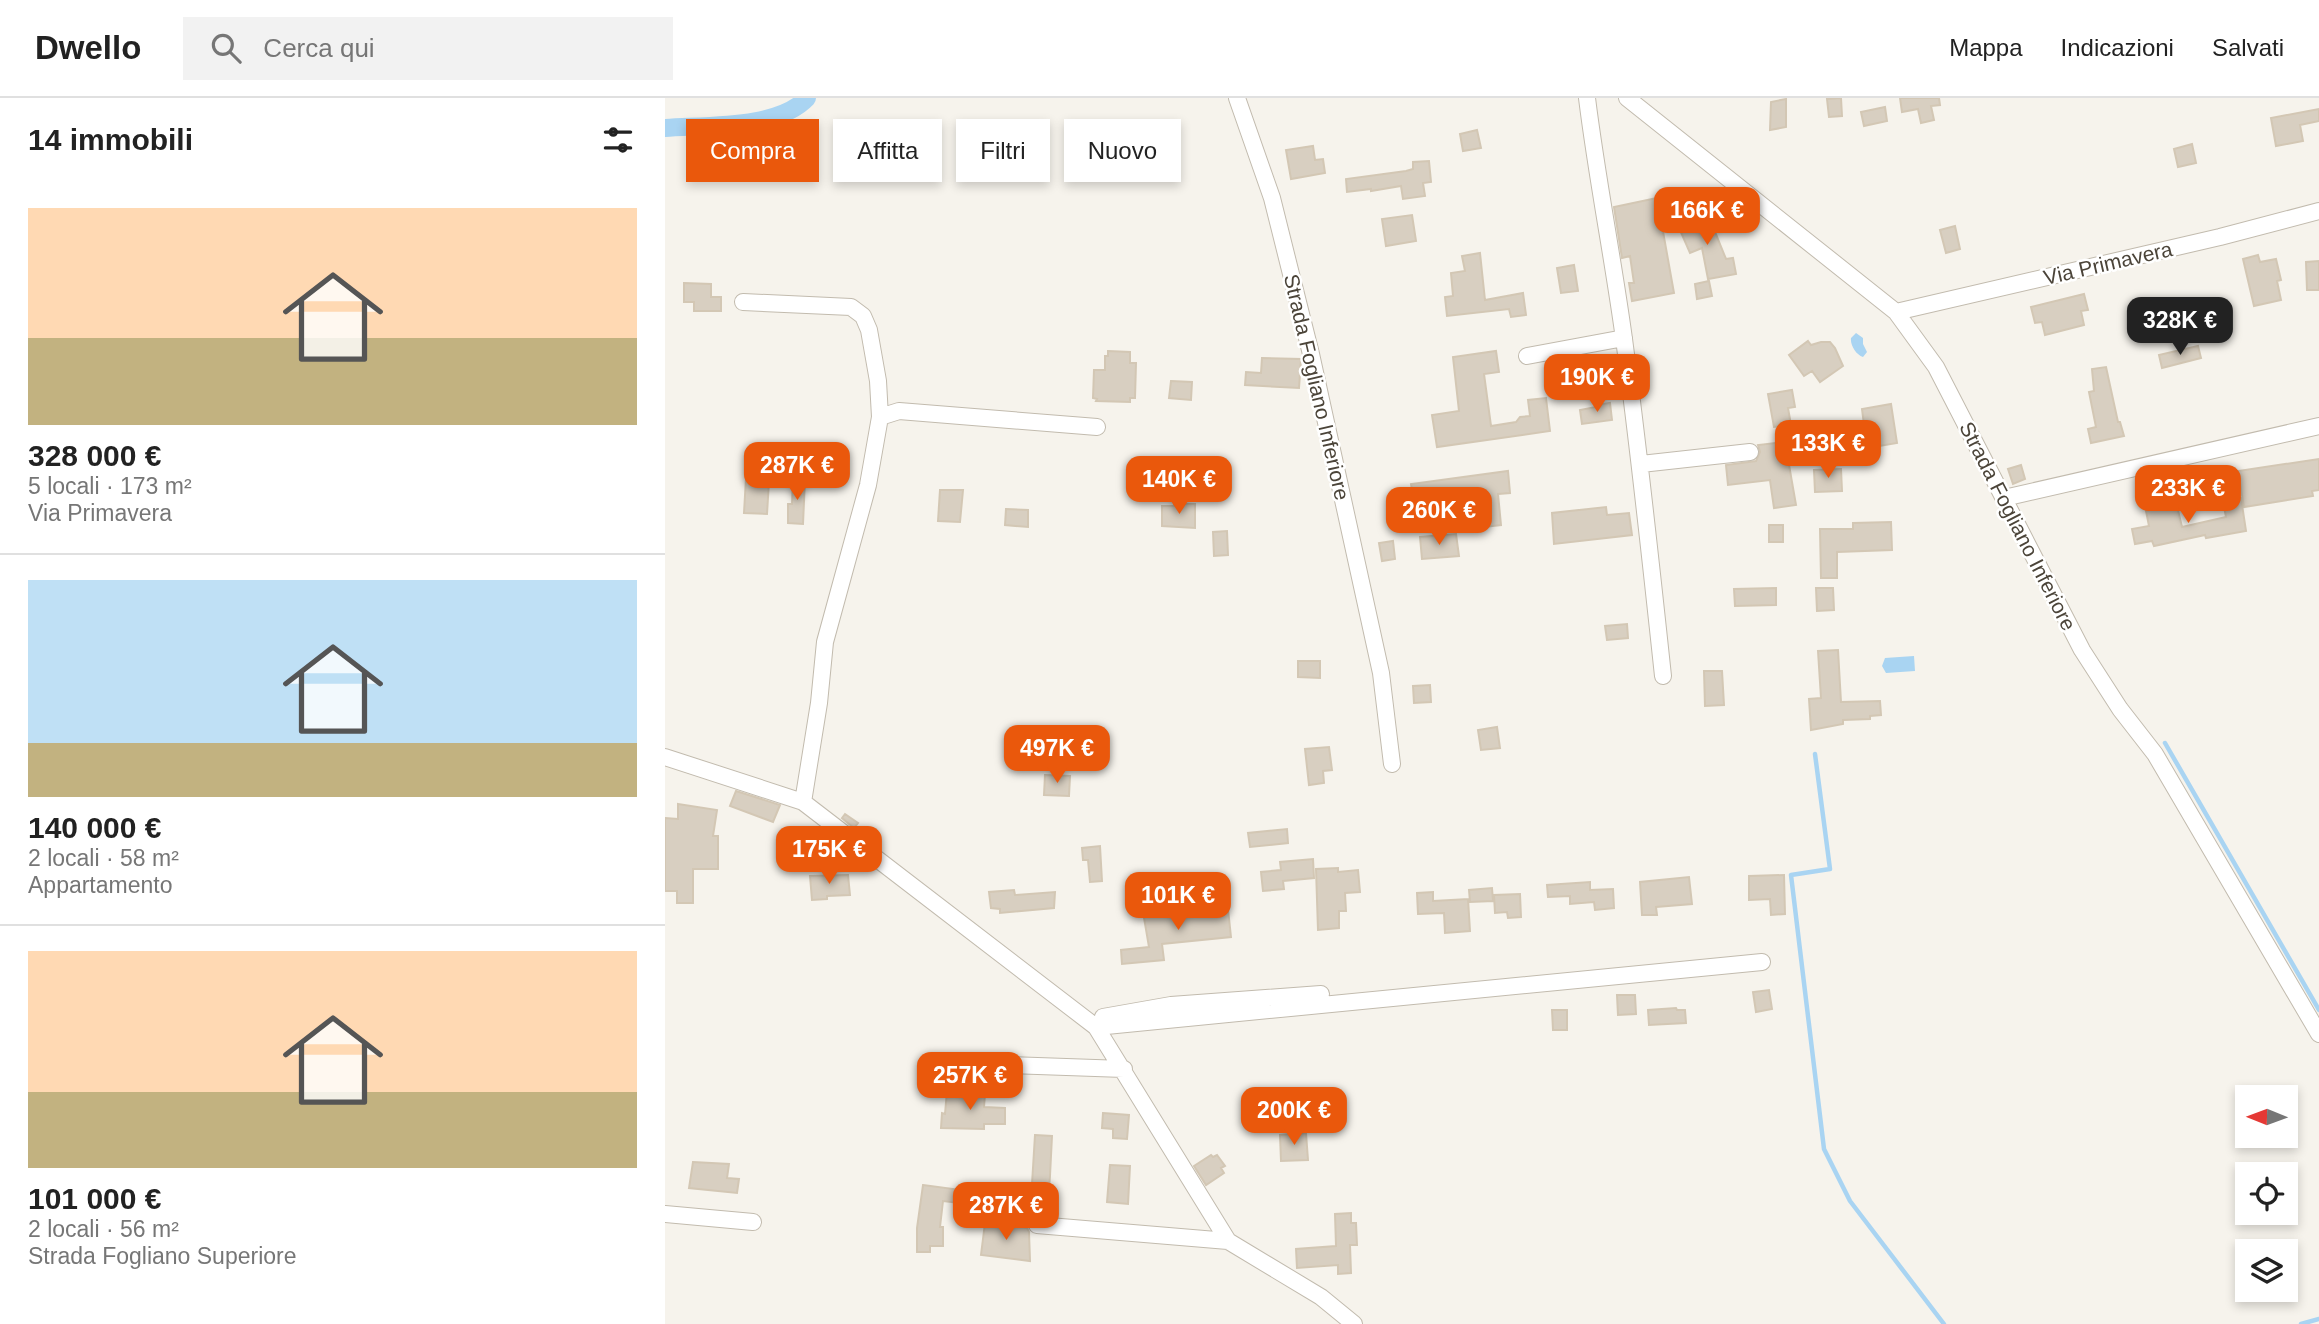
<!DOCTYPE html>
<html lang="it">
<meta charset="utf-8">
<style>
body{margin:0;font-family:Arial,sans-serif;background:#f2f2f2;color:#222;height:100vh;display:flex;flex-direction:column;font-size:26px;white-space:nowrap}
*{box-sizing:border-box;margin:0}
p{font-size:23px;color:#767676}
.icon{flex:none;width:38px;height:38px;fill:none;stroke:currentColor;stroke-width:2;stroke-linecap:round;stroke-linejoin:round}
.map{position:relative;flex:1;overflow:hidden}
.details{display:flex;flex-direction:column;background:#fff;width:665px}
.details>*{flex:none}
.top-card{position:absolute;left:21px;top:21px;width:665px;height:63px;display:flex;gap:14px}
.needle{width:46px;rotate:271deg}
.controls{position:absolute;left:1570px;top:987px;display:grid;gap:14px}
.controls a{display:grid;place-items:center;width:63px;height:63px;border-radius:0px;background:#fff;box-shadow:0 4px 10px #0003;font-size:35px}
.price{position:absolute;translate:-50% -60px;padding:0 16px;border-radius:14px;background:#ea580c;color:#fff;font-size:23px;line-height:46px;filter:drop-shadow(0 2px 4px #0008)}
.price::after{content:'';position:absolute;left:50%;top:42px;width:21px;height:16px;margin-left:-10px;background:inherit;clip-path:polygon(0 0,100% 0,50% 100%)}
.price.selected{background:#222;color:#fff}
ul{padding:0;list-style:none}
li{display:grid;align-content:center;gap:14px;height:371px;padding:0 28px}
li+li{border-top:2px solid #e0e0e0}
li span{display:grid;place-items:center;height:217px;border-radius:0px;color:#555}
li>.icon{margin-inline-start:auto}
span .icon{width:126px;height:126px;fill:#fffc;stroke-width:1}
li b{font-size:30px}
h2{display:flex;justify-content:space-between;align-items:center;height:84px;padding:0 28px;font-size:30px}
.chip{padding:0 24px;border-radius:0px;background:#fff;box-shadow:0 4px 10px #0003;font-size:24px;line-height:63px}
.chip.selected{background:#ea580c;color:#fff}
header{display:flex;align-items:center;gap:42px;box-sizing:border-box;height:98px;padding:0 35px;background:#fff;border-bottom:2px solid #e0e0e0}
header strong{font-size:33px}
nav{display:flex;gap:38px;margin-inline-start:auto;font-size:24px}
.search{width:490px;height:63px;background:#f2f2f2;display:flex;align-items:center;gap:18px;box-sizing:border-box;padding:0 24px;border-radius:0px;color:#767676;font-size:26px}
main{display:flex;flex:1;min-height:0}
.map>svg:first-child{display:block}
.water{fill:#a9d4f2}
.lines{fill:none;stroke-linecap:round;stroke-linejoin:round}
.stream{stroke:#a9d4f2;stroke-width:4.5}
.canal{stroke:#a9d4f2;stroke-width:18}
.building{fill:#d8cfc1;stroke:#d3c7b4;stroke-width:2}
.minor-casing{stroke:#c2bbae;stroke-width:18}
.minor{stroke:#fff;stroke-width:16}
.labels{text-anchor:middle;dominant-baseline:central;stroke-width:5;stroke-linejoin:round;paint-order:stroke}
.street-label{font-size:21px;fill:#4b4439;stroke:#fff}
</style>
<header>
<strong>Dwello</strong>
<div class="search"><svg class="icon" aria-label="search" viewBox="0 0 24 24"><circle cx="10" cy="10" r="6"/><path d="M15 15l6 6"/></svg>Cerca qui</div>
<nav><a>Mappa</a><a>Indicazioni</a><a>Salvati</a></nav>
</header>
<main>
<section class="details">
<h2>14 immobili<svg class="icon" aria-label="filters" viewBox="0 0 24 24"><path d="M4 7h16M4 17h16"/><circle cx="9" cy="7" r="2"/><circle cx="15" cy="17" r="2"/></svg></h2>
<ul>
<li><span style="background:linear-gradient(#ffd9b3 60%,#c2b280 0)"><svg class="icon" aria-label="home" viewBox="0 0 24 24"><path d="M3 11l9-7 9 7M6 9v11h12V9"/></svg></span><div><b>328 000 €</b><p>5 locali · 173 m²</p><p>Via Primavera</p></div></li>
<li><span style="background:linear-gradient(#bfe0f5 75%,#c2b280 0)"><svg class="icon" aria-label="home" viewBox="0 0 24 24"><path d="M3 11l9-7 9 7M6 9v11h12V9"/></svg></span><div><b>140 000 €</b><p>2 locali · 58 m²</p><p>Appartamento</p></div></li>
<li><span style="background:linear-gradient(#ffd9b3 65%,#c2b280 0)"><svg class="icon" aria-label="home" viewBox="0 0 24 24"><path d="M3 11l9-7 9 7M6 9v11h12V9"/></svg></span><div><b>101 000 €</b><p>2 locali · 56 m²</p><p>Strada Fogliano Superiore</p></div></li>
</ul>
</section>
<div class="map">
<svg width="1654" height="1226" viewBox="0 0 1654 1226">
<rect width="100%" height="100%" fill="#f6f3ec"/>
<!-- water -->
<path class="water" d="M1191,235L1198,240V246L1202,254L1198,259C1191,257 1185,247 1186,240Z
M1249,558L1250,573L1221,575L1217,568L1220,560Z"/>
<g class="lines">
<!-- stream -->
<path class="stream" d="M1500,645L1654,912
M1150,656L1165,771L1126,777L1159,1051L1185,1103L1279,1226
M1636,1226L1654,1221"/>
<!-- canal -->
<path class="canal" d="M0,30C41,27 113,31 142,0"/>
</g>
<!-- building -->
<path class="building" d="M1176,0L1177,18L1164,19L1162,1Z
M1235,0H1274L1275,7L1266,8L1269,22L1256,25L1253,11L1237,14Z
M1121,1V29L1105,32L1106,4Z
M1220,9L1222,23L1199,28L1196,14Z
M1654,11V23L1635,27L1638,43L1611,48L1606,20Z
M812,32L816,50L798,53L795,36Z
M1527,46L1531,65L1513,69L1509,51Z
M648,48L650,62L658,61L660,75L626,81L621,52Z
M466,50L482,51L481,69L465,68Z
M764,63L766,84L758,85L760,98L738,101L736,88L706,93V91L682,94L681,81L741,73L748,71V64Z
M992,100L1009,195L967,203L964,185H969L965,158L957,160L949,109Z
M1008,116L1024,127L1044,119L1061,161L1068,160L1071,176L1043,181L1037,150L1025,155Z
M747,117L751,143L721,148L717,121Z
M1290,128L1295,151L1281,155L1275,132Z
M815,155L820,202L858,195L861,217L846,219L844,211L782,218L780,199L788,198L786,175L800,173L797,158Z
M1593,157L1595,164L1611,161L1616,182L1612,183L1616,202L1589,208L1578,161Z
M1654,163V192H1642L1641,164Z
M909,167L913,193L896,195L892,170Z
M1044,183L1047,198L1032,201L1030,186Z
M19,185L46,186V199H56V213H29V204H19Z
M1419,196L1423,212L1416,213L1419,227L1380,237L1377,224L1370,225L1366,209Z
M1143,243L1146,247L1156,244H1165L1170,250L1178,268L1155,284L1147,273L1139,278L1124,257Z
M1533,248L1536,260L1497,270L1494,257Z
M443,253L465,254V265H471L470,300H465V304L431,303L432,301L428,300L429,272H440V258H443Z
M831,253L834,274L819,276L826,328L851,324L855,319L865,318L863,302L881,300L885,333L772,349L767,317L794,313L788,259Z
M597,260L636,261L634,290L580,287L581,274L596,275Z
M1441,269L1453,324H1455L1459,338L1426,345L1423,331L1431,329L1424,294L1429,293L1427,271Z
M506,283L527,284L526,302L504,300Z
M1127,292L1130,309L1123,310L1126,327L1109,329L1103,296Z
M945,305L947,322L917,326L915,312L931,309V307Z
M1226,306L1232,345L1202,350L1197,311Z
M1120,344L1131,407L1109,410L1105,382L1063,387L1061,367L1091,363L1095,354L1093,347Z
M90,349L106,350L102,416L79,415L81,380H88Z
M1654,361V392L1647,393L1648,398L1579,409L1573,373Z
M1356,367L1360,381L1348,386L1343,371Z
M1176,371L1177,393L1150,394L1149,372Z
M843,373L845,395L833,396L836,427L819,429L818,426L794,430L790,410H786L785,393L748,398L746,386Z
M128,380L140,381L138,426L123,425V406H127Z
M275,392H298L295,424L273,423Z
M1576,400L1581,433L1541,440L1540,437L1489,448L1487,443L1470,446L1467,431L1484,428L1481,413L1511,404L1517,429L1561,419L1559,409L1564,408L1563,402Z
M509,406H530V430L497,428V408H509Z
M941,409L942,417L964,415L967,437L889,446L887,415Z
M341,411L363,412V429L340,427Z
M1226,424L1227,452L1172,454V480H1156L1155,431H1188V425Z
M1104,427H1118V444H1104Z
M562,433L563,457L549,458L548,434Z
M791,436L794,458L757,461L755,439Z
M728,443L730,461L717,463L714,445Z
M1111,490V507L1070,508L1069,491Z
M1151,490H1168L1169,512L1152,513Z
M962,526L963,540L942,542L940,528Z
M1173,552L1176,604L1215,603L1216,617L1205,618V621L1178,622V626L1146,632L1144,601L1156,600L1153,553Z
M633,563H655V580L633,579Z
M1039,573H1057L1059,607L1040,608Z
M765,587L766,604L749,605L748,588Z
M832,629L835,650L816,652L813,632Z
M664,649L667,672L658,673L659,685L644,687L640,651Z
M380,677L405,678L404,698L379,697Z
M71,693L115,707L108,724L65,708Z
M13,706L52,712L48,738H53V771H28V805H12V793H0V720L13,721Z
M180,716L193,725L189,730L177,720Z
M622,731L623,745L585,749L583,735Z
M435,748L437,783L425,784L423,762H418L417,750Z
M648,761L649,780L618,783L619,791L598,793L596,774L616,772L615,764Z
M673,770V774L693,772L695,794L680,795L681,813H674V830L653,832L651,771Z
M183,777L185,797L162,798V801L147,802L145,778Z
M1119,777L1120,816L1106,817L1105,801L1084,802V778Z
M1024,779L1027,806L991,809L992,817H977L975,784Z
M925,784V792L948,791L949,810L930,812L929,804L905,806V798L883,799L882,787Z
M827,790L828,803L805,804L804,792Z
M349,792L350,797L390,794L389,810L335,815V811L326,810L324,794Z
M768,794V803L803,801L805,833L780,835L779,815L753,816L752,795Z
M855,796L856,819L843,820L842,814L830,815L829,797Z
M563,811L566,839L497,846L499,862L457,866L456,852L484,849L478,814L494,813L495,818Z
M1104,892L1107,911L1091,914L1088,894Z
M952,897H970L971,916L953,917Z
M1011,910L1012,912H1020L1021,925L984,927L983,912Z
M887,912H902V932H888Z
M282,993L320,996L319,1009L340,1010V1026H319V1031L276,1030L277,1015L280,1016Z
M438,1015L464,1017L462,1041L448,1040V1031L437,1030Z
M641,1035L643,1062L616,1063L615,1037Z
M370,1037L387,1038L385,1078L382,1117H372L365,1119Z
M546,1057L548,1059L552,1057L560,1068L556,1070L559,1075L541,1087L529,1068Z
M28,1064L64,1066L62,1080L74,1081L72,1095L24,1090Z
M445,1067L465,1068L463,1106L442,1104Z
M258,1087L296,1092L294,1105L278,1103L275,1129H278V1148H265V1154H252V1130Z
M686,1115V1125H691L692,1147H685L686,1175L673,1176V1167L632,1170L631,1151L671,1148L670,1116Z
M320,1125L362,1130L364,1134L365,1163L316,1157Z"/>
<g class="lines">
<!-- minor casing -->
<g class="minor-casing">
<path id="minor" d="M572,0L607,100L646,256L716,575L727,666
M922,0C932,81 948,160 959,241C974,353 986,465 998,578
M962,0L1231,214L1271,269L1417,552L1455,611L1490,656L1654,936
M78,204L186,209L198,218L204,232L213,283L215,319L203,387L160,544L154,605L138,704
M1231,214L1555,139L1654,113
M862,258L959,240
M215,319L234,313L432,329
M976,366L1085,354
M1339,400L1654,328
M0,659L138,704L431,929
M438,919L506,907L656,896
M291,965L459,971
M0,1116L88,1124
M372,1127L563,1143L656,1199L689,1226
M563,1143L431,929L1097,864"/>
</g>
<!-- minor -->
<use href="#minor" class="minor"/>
</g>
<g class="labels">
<!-- street labels -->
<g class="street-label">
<text transform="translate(1443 165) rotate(-13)">Via Primavera</text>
<text transform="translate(652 289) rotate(77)">Strada Fogliano Inferiore</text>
<text transform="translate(1353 428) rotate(63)">Strada Fogliano Inferiore</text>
</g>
</g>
</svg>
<div class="controls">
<a><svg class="needle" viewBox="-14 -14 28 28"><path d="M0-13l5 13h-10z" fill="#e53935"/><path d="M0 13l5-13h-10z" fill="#767676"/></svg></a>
<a><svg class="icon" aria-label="locate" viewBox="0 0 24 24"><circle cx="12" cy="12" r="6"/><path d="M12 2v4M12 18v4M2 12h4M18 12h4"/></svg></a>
<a><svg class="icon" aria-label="layers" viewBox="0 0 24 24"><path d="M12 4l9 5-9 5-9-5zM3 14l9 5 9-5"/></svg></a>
</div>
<b class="price" style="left:1042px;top:149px">166K €</b>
<b class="price selected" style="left:1515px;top:259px">328K €</b>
<b class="price" style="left:932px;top:316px">190K €</b>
<b class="price" style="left:1163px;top:382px">133K €</b>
<b class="price" style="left:132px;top:404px">287K €</b>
<b class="price" style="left:514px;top:418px">140K €</b>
<b class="price" style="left:1523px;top:427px">233K €</b>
<b class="price" style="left:774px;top:449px">260K €</b>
<b class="price" style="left:392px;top:687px">497K €</b>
<b class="price" style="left:164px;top:788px">175K €</b>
<b class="price" style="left:513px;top:834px">101K €</b>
<b class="price" style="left:305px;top:1014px">257K €</b>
<b class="price" style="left:629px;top:1049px">200K €</b>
<b class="price" style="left:341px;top:1144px">287K €</b>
<div class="top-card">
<a class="chip selected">Compra</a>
<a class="chip">Affitta</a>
<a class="chip">Filtri</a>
<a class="chip">Nuovo</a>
</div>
</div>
</main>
